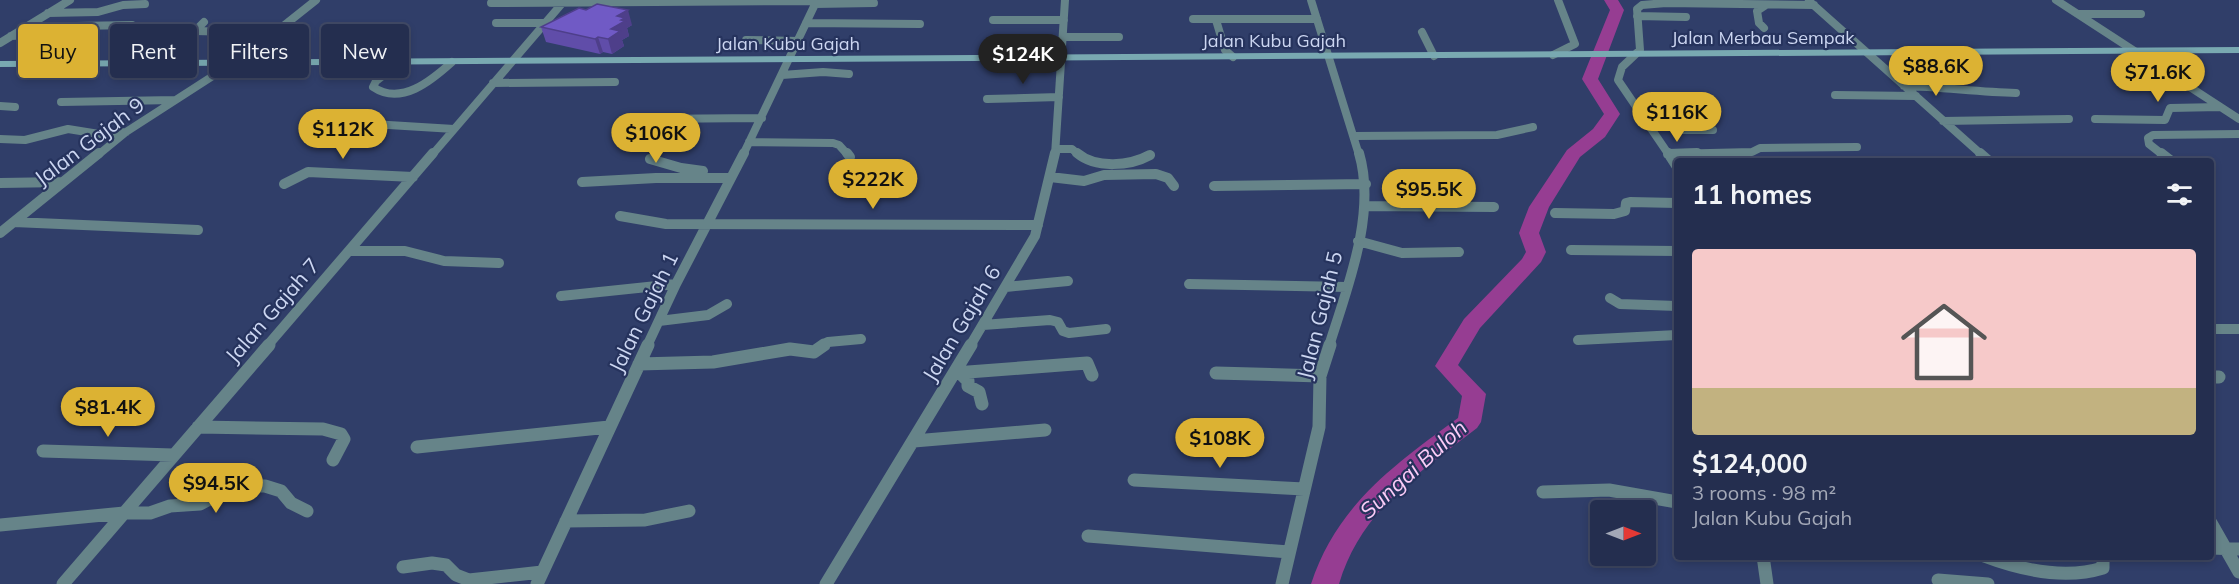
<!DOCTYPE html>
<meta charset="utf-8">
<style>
body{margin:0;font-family:Mulish,sans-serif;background:#2c3656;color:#f1f3f6;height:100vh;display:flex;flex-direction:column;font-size:22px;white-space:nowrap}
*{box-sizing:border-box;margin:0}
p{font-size:20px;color:#a3a8b7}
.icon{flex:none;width:33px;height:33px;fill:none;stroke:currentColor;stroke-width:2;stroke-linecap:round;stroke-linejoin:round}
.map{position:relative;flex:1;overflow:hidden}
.side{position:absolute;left:1674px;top:158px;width:540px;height:402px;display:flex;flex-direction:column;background:#242e4f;border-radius:6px;box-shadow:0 3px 9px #0003,0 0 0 2px #414a66}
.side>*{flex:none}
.guide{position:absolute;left:18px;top:24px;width:570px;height:54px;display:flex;gap:12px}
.needle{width:39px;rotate:90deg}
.controls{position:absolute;left:1590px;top:500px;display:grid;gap:12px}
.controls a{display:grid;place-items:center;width:66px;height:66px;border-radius:6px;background:#242e4f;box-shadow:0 3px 9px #0003,0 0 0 2px #414a66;font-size:30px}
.price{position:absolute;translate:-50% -51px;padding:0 14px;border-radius:21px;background:#dcb233;color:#111;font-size:20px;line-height:39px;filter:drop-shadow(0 2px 3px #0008)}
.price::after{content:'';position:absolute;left:50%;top:36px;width:18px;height:14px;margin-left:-9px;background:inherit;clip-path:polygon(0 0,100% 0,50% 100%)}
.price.current{background:#222;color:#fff}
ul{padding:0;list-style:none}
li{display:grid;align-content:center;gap:12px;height:318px;padding:0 18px}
li span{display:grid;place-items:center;height:186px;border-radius:6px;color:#555}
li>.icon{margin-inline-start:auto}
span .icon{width:108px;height:108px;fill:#fffc;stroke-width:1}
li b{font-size:26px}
h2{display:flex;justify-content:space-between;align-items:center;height:72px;padding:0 18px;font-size:26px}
.chip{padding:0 21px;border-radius:6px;background:#242e4f;box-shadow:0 3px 9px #0003,0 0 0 2px #414a66;font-size:21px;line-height:54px}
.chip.current{background:#dcb233;color:#111}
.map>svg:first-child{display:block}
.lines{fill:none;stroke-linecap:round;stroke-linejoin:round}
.river{fill:#963d92;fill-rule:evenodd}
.street-far2{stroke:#668489;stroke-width:8}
.street-far1{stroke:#668489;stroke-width:10}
.street{stroke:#668489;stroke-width:13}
.secondary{fill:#79a9b1;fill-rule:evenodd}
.wall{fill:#604da9}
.shaded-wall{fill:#4e3f8a}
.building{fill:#705ac5;stroke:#4e3f8a;stroke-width:1.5}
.labels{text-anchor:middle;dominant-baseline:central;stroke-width:4.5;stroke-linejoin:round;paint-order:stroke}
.far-street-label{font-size:18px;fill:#ccd6f1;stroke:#26335d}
.street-label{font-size:21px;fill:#ccd6f1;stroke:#26335d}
.water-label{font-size:22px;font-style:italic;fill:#fccdf8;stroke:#26335d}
</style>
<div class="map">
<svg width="2239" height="584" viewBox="0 0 2239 584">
<rect width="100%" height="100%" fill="#303e69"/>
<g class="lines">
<!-- river -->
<path class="river" d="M1604,0H1618L1624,10L1598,79L1620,114L1605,137L1580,157L1549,207L1539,233L1546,252L1541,262L1480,328L1458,365L1486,394L1481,422L1477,428C1419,473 1361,510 1339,584H1311C1337,505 1394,465 1458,418L1462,396L1435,366L1464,319L1522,259L1526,252L1519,233L1529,207L1567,150L1593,129L1604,114L1582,79L1610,10Z"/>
<!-- street-far2 -->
<path class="street-far2" d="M1311,0L1359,155
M2056,0L2239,119
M1809,1L1982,155
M491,3L816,1
M815,4L874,3
M48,13L98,12L123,5L145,4
M2078,14H2141
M1637,16L1686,17
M1193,19H1317
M993,20H1064
M1216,20L1225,50L1233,57
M204,22L195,31L275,33
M496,23H545
M806,23L920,24
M1764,28L1759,23L1757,11L1766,5
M1422,32L1434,56
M11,36L50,34L76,26L132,25
M1063,37H1119
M746,40L799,41
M0,43L70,0
M1553,55L1575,44L1558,0
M400,62L376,81L373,87C401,106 431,81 452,62
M237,63L316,0
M782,75L823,72L849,74
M493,83L615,82
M1904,86C1942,87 1978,92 2016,93
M1835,95L1916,96
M987,99L1059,97
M61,102L175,100
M0,106L15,107
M1644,118L1657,119L1683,130H1713
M643,119L762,118
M2095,119L2165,120L2170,108L2220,107
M323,121L454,129
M1943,121L2069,119
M1354,136L1497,135L1533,127
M0,139L25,140L68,129L99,134L126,132
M749,142L833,143L839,145L848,155
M1056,149H1072L1079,155
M1668,154L1752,152L1760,148L1857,147
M98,155L126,132L233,63
M432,155L565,0
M743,155L817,0
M1055,155L1065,0
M1669,155L1618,80L1622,67L1640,50L1637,9L1642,5L1666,3L1814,5
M2163,155L2149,144L2148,138L2153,135L2239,134"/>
<!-- street-far1 -->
<path class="street-far1" d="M847,153L850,157
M1077,153C1096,169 1130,166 1150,155
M1668,153L1677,167
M1980,153L1988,160
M2161,153L2170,160
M1668,154L1697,153
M650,159L681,168L703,171
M1050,177L1084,181L1104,175L1156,174L1168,178L1174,186
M582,182L656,178H730
M0,183L63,182
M284,184L308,172L413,177
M1214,186L1366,184
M1364,206L1494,207
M1555,213L1614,214L1625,211L1626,203L1630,202L1677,203
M620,216L666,224L1038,225
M14,222L198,230
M0,233L99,153
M1358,241L1402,253L1459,252
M1571,250L1677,251
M349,251H405L444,261L499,263
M1189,284L1347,287
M1006,287L1068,281
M561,296L676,284
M1610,298L1620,304L1677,306
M659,321L708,315L727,304
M983,325L1050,320L1058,322L1063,331L1069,333L1106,329
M2211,329H2239
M1578,340L1677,335
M267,346L433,153
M647,346L676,284L744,153
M822,346L828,342L861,339
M970,346L1035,236L1055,153
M1329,346C1347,288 1377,214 1359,153"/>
<!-- street -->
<path class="street" d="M639,364L713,362L790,349L814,352L824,345
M955,373L1087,363L1092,375
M1216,373L1320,376
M961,374L968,381V386L979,392L982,404
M2211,377H2219
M198,427L323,429L341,434L344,439L333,460
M914,441L1045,430
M417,447L609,427
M43,451L173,455
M1134,480L1304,489
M1543,492L1609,490L1677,502
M566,521L645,520L689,511
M2211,523L2239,572
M0,525L124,513H150L170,506L200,504L232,487L246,486H265L281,491L291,503L307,511
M1088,536L1289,552
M2211,548L2239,549
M1763,556L1767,584
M1984,556C2021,570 2064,580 2103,568V556
M403,567L432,563L446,565L456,575L469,580L542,572
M1938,580L1988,584
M63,584L269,345
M537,584L648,345
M826,584L971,345
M1282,584L1319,427L1320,376L1330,345"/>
<!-- secondary -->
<path class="secondary" d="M2239,47V53L0,67V61Z"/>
</g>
<!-- wall -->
<path class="wall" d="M632,25L627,28L629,36L622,40L624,46L612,54L603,52L600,54L546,42L541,27Z"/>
<!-- shaded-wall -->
<path class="shaded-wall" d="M628,10L632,25L627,28L629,36L622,40L624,46L612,54L608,39L617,16Z
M598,37L603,52L600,54L595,39Z"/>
<!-- building -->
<path class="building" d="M597,4L628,10L617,16L625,18L621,20L625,21L611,29L620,31L608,39L598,37L595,39L541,27L579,8L586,10Z"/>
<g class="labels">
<!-- far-street labels -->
<g class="far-street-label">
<text x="1763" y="37">Jalan Merbau Sempak</text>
<text x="1274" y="40">Jalan Kubu Gajah</text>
<text x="788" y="43">Jalan Kubu Gajah</text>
</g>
<!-- street labels -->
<g class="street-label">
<text transform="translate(89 141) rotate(-37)">Jalan Gajah 9</text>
<text transform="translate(272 310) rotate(-49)">Jalan Gajah 7</text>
<text transform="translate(643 312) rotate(-64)">Jalan Gajah 1</text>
<text transform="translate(1319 315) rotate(-76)">Jalan Gajah 5</text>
<text transform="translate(961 323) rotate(-59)">Jalan Gajah 6</text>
</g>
<!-- water labels -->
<g class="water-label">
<text transform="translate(1413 469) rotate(-42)">Sungai Buloh</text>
</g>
</g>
</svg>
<div class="controls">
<a><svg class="needle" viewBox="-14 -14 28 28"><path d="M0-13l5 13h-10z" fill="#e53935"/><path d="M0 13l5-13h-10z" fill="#a3a8b7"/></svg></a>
</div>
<b class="price current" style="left:1023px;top:85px">$124K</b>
<b class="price" style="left:1936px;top:97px">$88.6K</b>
<b class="price" style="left:2158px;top:103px">$71.6K</b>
<b class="price" style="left:1677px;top:143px">$116K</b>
<b class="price" style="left:343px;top:160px">$112K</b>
<b class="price" style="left:656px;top:164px">$106K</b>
<b class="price" style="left:873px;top:210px">$222K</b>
<b class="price" style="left:1429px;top:220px">$95.5K</b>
<b class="price" style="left:108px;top:438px">$81.4K</b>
<b class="price" style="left:1220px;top:469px">$108K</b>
<b class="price" style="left:216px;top:514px">$94.5K</b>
<div class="guide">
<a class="chip current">Buy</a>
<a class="chip">Rent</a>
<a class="chip">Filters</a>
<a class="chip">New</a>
</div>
<section class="side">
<h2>11 homes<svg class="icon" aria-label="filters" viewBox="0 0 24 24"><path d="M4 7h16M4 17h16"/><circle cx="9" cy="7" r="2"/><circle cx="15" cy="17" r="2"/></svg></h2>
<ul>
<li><span style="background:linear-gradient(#f6c9c9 75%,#c2b280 0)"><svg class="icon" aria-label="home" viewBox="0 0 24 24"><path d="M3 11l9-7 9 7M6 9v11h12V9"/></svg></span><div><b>$124,000</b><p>3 rooms · 98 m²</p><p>Jalan Kubu Gajah</p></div></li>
</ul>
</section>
</div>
